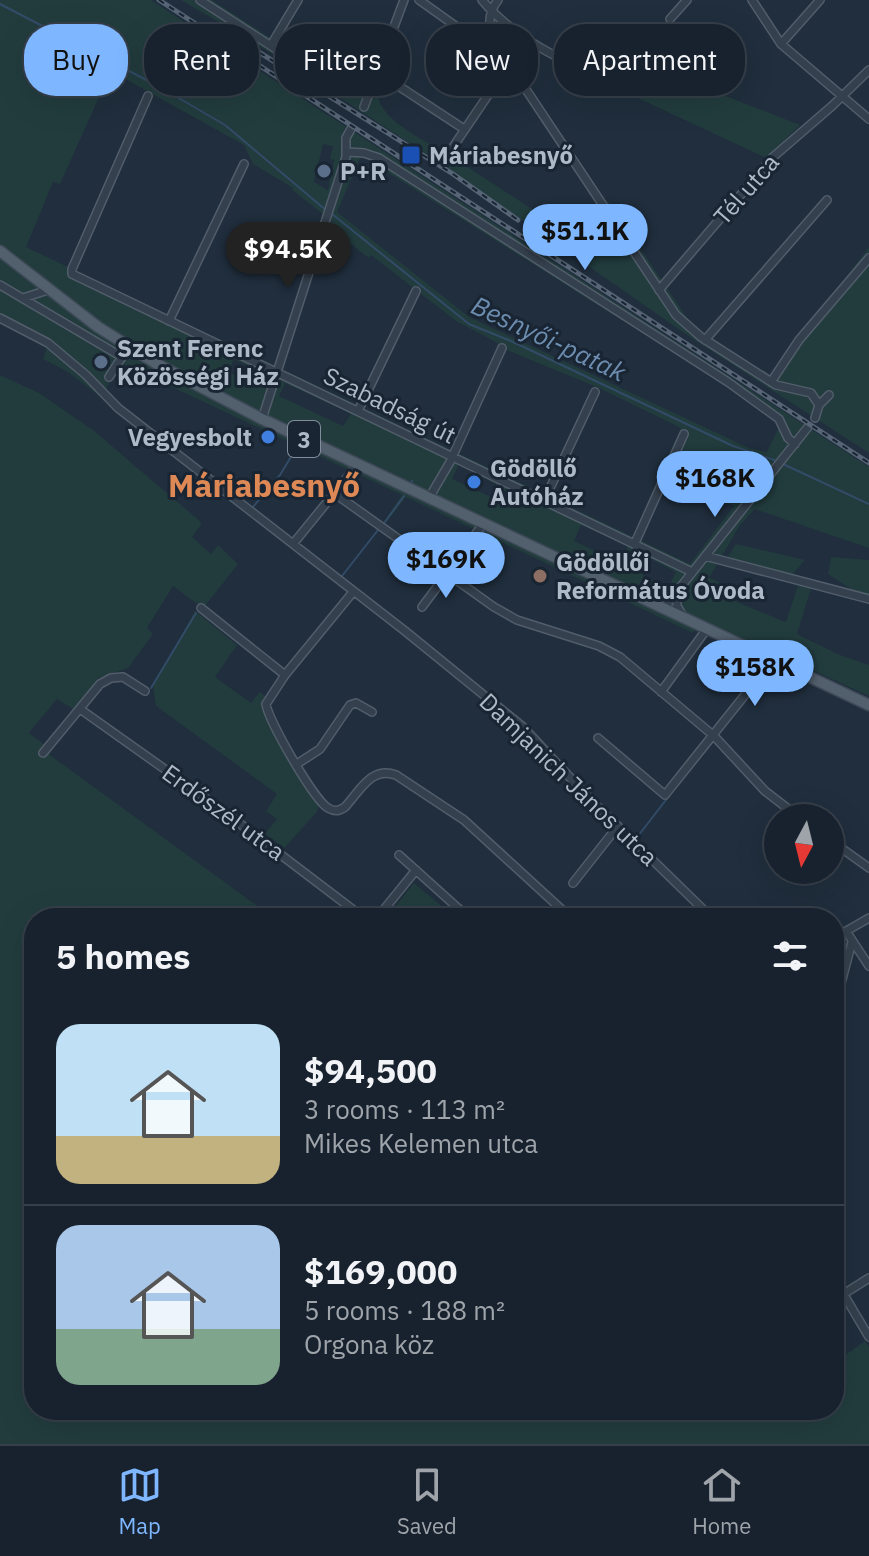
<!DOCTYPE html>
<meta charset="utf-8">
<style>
body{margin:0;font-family:"IBM Plex Sans",sans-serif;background:#212a36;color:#f1f3f6;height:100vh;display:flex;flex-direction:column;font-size:30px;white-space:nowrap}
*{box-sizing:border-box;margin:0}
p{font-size:26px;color:#9fa4aa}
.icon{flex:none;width:44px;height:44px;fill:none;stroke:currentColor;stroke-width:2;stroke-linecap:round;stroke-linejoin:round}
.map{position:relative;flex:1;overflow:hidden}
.sheet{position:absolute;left:24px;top:908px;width:820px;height:512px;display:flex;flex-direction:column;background:#18222e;border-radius:32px;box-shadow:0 8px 32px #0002,0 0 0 2px #363f4a}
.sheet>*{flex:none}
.guide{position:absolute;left:24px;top:24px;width:822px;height:72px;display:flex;gap:16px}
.needle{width:52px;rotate:187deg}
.fabs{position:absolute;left:764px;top:804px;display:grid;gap:16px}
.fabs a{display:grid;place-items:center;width:80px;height:80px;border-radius:50%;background:#18222e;box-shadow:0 8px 32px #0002,0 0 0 2px #363f4a;font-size:40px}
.price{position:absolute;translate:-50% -68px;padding:0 18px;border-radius:28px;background:#7eb7ff;color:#111;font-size:26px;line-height:52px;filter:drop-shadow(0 2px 4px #0008)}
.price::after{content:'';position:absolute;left:50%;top:48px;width:24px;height:18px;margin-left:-12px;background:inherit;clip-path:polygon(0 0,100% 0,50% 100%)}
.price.active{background:#222;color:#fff}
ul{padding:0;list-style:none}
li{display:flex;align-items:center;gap:24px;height:200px;padding:0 32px}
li+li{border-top:2px solid #363f4a}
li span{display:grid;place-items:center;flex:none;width:224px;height:160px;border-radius:24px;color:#555}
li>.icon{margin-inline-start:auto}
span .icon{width:96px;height:96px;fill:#fffc;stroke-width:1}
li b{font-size:34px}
h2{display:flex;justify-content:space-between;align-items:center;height:96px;padding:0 32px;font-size:34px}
.tag{padding:0 28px;border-radius:32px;background:#18222e;box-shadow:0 8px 32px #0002,0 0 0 2px #363f4a;font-size:28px;line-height:72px}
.tag.active{background:#7eb7ff;color:#111}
.tabs{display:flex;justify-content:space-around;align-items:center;height:112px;border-top:2px solid #363f4a;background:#18222e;font-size:22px;color:#9fa4aa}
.tabs a{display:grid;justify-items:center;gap:4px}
.tabs .active{color:#7eb7ff}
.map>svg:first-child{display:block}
.green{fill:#223c3e;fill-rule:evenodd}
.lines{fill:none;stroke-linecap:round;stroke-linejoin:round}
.stream{stroke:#324b67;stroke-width:2}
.minor-casing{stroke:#525d6b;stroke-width:10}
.primary-casing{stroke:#3d4956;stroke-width:13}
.minor{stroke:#34404d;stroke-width:7}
.primary{stroke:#525f6d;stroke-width:10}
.rail-casing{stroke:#566475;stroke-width:5}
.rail{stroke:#192532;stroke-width:2;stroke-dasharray:6;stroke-linecap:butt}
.transit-dot{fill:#1a4fb4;stroke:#192532;stroke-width:3}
.service-dot{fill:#5c6f8a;stroke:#192532;stroke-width:3}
.shop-dot{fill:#3f7fe0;stroke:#192532;stroke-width:3}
.education-dot{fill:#8d6e63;stroke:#192532;stroke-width:3}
.labels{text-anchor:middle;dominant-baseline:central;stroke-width:6;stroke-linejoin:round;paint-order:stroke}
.shield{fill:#192532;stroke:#828d9c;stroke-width:2}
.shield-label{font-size:22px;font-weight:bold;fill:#afbac9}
.poi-label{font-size:24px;font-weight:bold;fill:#afbac9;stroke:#192532;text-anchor:start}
.street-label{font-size:24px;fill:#afbac9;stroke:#192532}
.water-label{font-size:26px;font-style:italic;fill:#6d8db0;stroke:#192532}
.district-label{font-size:32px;font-weight:bold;fill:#de8955;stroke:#192532}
</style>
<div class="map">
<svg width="869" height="1444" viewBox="0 0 869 1444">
<rect width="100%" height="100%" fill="#202e3d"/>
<!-- green -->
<path class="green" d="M0,0H151L869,467V548L755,509L740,525L709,578L725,584L722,596L786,622L798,585L811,588L797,634L840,655L869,665V696L701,619L693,633L406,497L384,525L382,524L402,495L121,363L101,397L68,372L43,359L48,345L0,321ZM111,71L244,145L253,164L293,188L292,190L332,221L330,228L369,258L371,255L456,321L498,343L497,346L599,388L681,428L661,474L734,506L690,564L26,247L53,182L60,184ZM323,144L333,146L330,159L334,160L328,190L314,182ZM360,158H365L750,401L780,425L767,452L749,448L469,317L337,212ZM234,359L266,375L260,387L228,372ZM285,383L351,414L343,426L279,396ZM683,451L750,468V469L737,491L674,475ZM459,464L497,485L491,497L452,479ZM581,525L628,546L621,563L574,541ZM639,553L676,572L668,588L632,569Z
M181,0H212L278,43L277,45L359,96L367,84L377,88C376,119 420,137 443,152L446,149L453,154L452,157L566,231L608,201L692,325L771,376L869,247V453L690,337L436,160L248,39Z
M670,65L703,87L800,125L766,158L625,92L631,91L639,72L660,77Z
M0,375L39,393L93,430L202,523L192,537L211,554L218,545L238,564L205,606L196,603L173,586L147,628L153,634L128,668L98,678L76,711L57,699L29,733L45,745L50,755L274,918H34V1410H754L765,1412L768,1410H834V1363L865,1341L869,1347V1444H0Z
M736,544L805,560L791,576L727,558Z
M831,557L869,560V595L854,591L828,574Z
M195,611L237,645L215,677L251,703L260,692L265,696V715L319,803L317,812L284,848L265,834L277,819L266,811L277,794L156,706L153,686Z
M414,883L444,908L436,918H386Z"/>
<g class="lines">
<!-- stream -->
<path class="stream" d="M0,4L158,86L225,125L327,211
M332,214L469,324L511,341L733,446L777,461
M783,464L869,504
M411,483L412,481
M253,507L280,475L297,447
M385,522L404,496
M342,576L378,530
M151,688L196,613
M688,772L714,740
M638,836L669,796"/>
<!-- minor casing -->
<g class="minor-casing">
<path id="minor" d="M200,0L333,86
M419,0L509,64L676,315L701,337L776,385L811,393L819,405L815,418
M482,0C517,42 568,63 618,85L630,70L638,75L637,81L630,88L618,85
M498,0C482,20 493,37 503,56
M752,0L781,44L869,119
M670,19L687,0
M781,44L820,0
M271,45L298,0
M633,71L652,72
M397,85L464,129
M148,96L72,269V274L692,572
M364,107L404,0
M451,150L509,64
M348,152L364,153L379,158L728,382L779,419L788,438L795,444
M0,285L122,357L109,377
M659,290L773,157L832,106L869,70
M23,298L48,290
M0,318L48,343L86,375L118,408L405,631L523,727L590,799L712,918
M169,321L244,164
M705,340L827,200
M771,382L799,340L869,258
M819,405L829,395
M358,411L416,291
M262,419L346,157V138L351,129
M334,493L494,607L517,620L599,646L620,657L714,736L765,791L800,818
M429,498L450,462L502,348
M544,501L595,392
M635,543L684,434
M293,544L358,464
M705,556L869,599
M455,562L483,524
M353,592L285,675L266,704C268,720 314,800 328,808C335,812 339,811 345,807C360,791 371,766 396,775L464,820L571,918
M676,592L677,606L684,618
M422,607L446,575
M201,608L285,675
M663,609L808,427
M661,692L706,630
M80,709L218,807L364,918
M598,738L665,795L772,661
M43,753L100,684L111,678L123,677L145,691
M297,764L320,749L350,705L356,703L372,712
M830,840L869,868
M399,855L469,918
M573,883L618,826
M377,918L416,870
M846,931L869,966
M834,938L869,918
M834,1009L852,942
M834,1278L869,1337
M834,1300L869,1278"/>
</g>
<!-- primary casing -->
<g class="primary-casing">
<path id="primary" d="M0,251L98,327L157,364L262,419L869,705"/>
</g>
<!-- minor -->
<use href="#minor" class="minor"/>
<!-- primary -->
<use href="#primary" class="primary"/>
<!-- rail casing -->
<g class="rail-casing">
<path id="rail" d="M159,0L869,463
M219,27L453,174L518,220"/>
</g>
<!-- rail -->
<use href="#rail" class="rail"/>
</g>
<!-- markers -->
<rect class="transit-dot" x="401" y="145" width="20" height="20" rx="4"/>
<g class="service-dot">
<circle cx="324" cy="171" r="8"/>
<circle cx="101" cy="362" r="8"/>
</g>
<g class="shop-dot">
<circle cx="268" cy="437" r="8"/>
<circle cx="474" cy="482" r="8"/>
</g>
<circle class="education-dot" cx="540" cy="576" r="8"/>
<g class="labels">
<!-- shield labels -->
<rect class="shield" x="288" y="421" width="32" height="36" rx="6"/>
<g class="shield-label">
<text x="304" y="439">3</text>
</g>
<!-- poi labels -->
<g class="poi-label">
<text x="429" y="155">Máriabesnyő</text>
<text x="340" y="171">P+R</text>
<text x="117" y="348">Szent Ferenc<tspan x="117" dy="28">Közösségi Ház</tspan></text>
<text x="252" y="437" text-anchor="end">Vegyesbolt</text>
<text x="490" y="468">Gödöllő<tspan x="490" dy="28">Autóház</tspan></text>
<text x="556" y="562">Gödöllői<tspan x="556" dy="28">Református Óvoda</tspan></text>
</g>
<!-- street labels -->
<g class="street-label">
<text transform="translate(746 189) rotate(-49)">Tél utca</text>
<text transform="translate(390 405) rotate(26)">Szabadság út</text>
<text transform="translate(569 779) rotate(44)">Damjanich János utca</text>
<text transform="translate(224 812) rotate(36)">Erdőszél utca</text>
</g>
<!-- water labels -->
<g class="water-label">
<text transform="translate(549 338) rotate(25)">Besnyői-patak</text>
</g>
<!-- district labels -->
<g class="district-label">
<text x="264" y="485">Máriabesnyő</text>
</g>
</g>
</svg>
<div class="fabs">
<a><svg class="needle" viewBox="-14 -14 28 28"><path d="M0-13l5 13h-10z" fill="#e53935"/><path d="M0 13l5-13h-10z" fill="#9fa4aa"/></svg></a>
</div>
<b class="price" style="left:585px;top:272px">$51.1K</b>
<b class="price active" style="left:288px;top:290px">$94.5K</b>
<b class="price" style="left:715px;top:519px">$168K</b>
<b class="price" style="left:446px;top:600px">$169K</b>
<b class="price" style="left:755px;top:708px">$158K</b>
<div class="guide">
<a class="tag active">Buy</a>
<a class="tag">Rent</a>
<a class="tag">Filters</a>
<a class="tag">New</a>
<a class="tag">Apartment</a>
</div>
<section class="sheet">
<h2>5 homes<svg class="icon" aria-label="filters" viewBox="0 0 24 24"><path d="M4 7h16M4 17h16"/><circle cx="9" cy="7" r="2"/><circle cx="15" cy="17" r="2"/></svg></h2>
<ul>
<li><span style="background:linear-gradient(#bfe0f5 70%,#c2b280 0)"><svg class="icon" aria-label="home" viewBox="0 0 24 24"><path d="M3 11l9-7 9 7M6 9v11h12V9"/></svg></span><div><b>$94,500</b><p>3 rooms · 113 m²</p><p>Mikes Kelemen utca</p></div></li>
<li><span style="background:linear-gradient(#a9c7e8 65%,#7fa58c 0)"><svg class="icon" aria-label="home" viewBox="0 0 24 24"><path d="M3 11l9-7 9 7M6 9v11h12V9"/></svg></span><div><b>$169,000</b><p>5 rooms · 188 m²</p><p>Orgona köz</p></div></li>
</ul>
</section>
</div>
<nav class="tabs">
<a class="active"><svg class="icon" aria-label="map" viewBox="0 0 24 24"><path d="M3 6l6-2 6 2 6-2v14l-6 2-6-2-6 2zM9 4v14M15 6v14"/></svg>Map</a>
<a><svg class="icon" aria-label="saved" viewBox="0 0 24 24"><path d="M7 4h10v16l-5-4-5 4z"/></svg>Saved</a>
<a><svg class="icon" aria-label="home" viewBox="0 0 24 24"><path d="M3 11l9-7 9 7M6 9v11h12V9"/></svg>Home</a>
</nav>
